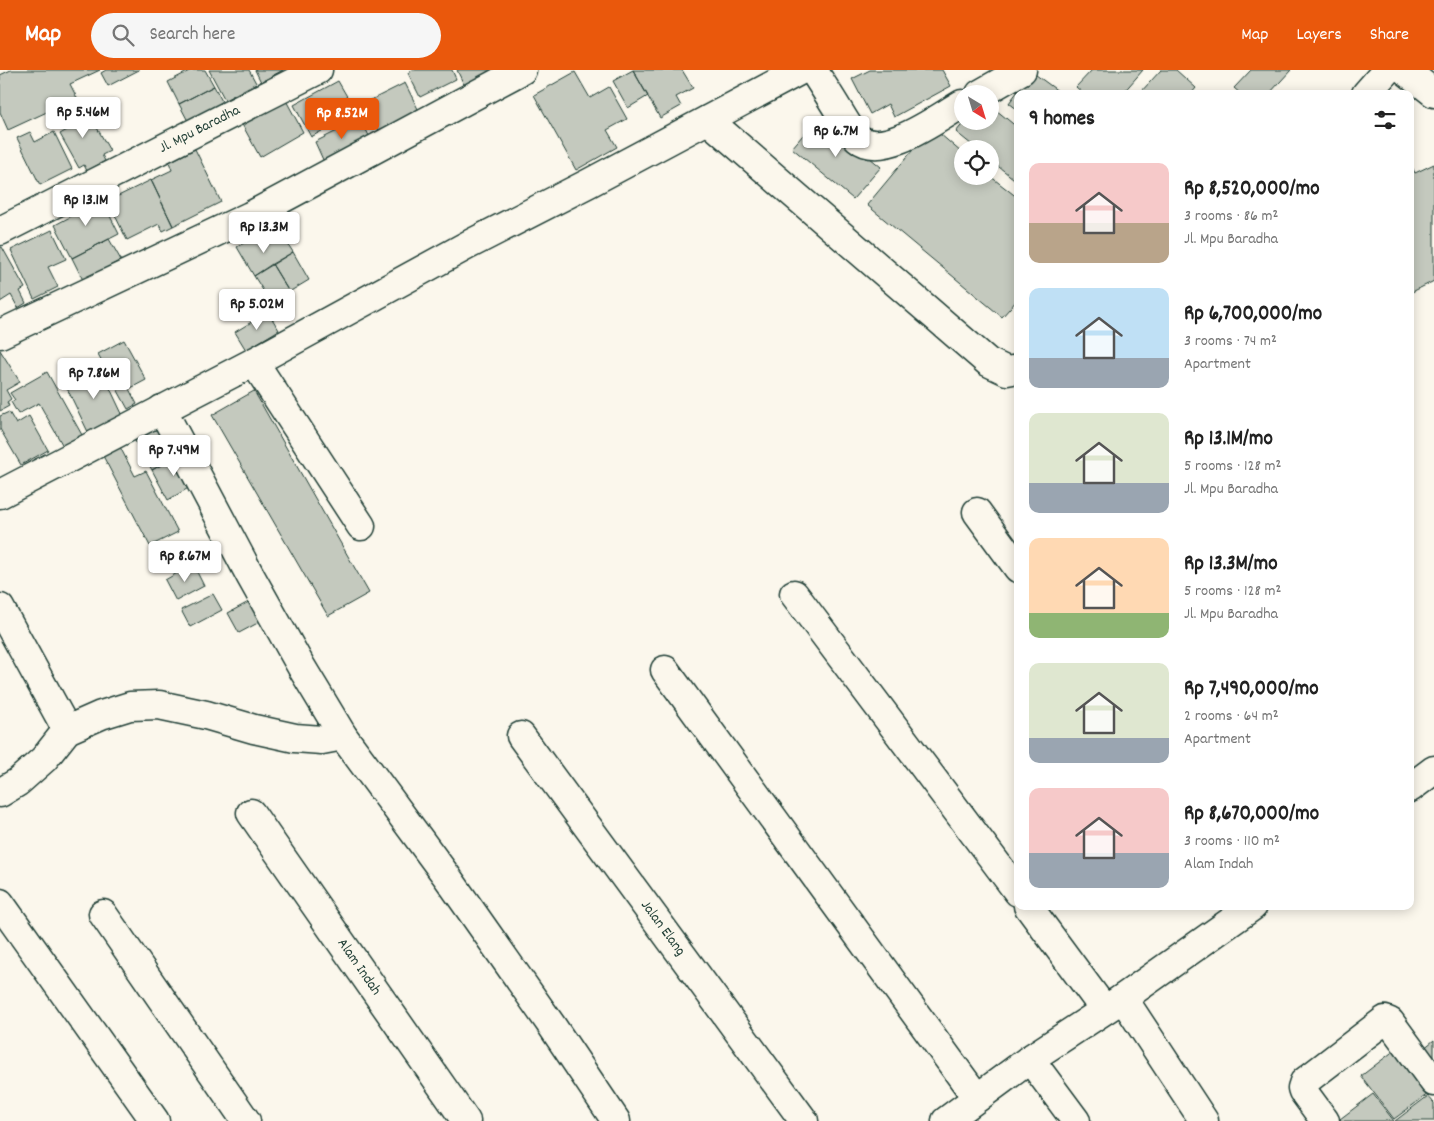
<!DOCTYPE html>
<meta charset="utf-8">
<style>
body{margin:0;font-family:Dekko,sans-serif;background:#f6f6f6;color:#222;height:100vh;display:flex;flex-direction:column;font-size:19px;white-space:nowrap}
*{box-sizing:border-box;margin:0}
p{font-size:16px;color:#767676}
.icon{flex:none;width:28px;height:28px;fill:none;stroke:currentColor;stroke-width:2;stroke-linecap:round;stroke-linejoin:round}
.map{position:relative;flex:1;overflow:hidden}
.sheet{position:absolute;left:1014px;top:20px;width:400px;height:820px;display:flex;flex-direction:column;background:#fff;border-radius:10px;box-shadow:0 2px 12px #0003}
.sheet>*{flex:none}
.needle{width:32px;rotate:142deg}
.controls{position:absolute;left:954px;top:15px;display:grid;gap:10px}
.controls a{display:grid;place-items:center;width:45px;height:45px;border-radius:50%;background:#fff;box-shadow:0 2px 12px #0003;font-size:25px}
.price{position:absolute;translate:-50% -42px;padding:0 11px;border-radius:5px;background:#fff;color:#222;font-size:16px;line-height:32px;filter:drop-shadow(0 1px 2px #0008)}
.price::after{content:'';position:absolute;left:50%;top:30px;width:15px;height:11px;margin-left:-8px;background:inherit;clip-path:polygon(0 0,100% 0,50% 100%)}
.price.current{background:#ea580c;color:#fff}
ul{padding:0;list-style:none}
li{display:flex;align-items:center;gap:15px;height:125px;padding:0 15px}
li span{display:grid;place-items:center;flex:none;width:140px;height:100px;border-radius:10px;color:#555}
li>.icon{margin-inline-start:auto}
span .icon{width:60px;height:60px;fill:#fffc;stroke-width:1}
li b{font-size:21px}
h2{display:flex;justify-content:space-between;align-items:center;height:60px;padding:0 15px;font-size:21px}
header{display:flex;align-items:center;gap:30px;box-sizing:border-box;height:70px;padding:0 25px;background:#ea580c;color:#fff}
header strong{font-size:24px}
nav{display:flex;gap:28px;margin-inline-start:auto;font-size:18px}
.search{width:350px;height:45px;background:#f6f6f6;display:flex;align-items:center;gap:12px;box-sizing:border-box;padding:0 18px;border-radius:28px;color:#767676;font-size:19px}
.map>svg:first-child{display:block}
.building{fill:#c4c9be;stroke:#1f3d34}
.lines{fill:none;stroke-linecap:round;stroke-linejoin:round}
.minor-casing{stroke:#1f3d34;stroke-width:31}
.secondary-casing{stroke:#1f3d34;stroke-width:31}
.minor{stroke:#fbf7ec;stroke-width:28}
.secondary{stroke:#fbf7ec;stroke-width:28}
.labels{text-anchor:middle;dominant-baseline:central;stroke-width:4;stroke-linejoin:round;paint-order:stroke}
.street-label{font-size:15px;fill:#1f3d34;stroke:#fbf7ec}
</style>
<header>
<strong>Map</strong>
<div class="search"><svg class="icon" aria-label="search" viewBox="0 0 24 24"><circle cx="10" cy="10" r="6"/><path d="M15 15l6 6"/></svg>Search here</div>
<nav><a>Map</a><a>Layers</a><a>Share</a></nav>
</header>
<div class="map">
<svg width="1434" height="1051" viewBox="0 0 1434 1051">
<rect width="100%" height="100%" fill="#fbf7ec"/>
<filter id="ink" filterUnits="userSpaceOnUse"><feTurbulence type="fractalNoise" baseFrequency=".02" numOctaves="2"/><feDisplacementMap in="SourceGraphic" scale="10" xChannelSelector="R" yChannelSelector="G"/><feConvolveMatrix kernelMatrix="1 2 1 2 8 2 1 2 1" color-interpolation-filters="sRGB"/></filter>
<g filter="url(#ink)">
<!-- building -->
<path class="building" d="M11,0H100L70,14L77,28L8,60L0,42V5Z
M106,0H139L108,16L101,3Z
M191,0H205L214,16L179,34L168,12Z
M209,0H249L256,13L225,30Z
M255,0H283L261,12Z
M412,0H452L456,9L420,27L408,3Z
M457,0H498L465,17Z
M633,0L648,26L628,38L613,11Z
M633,0H682L693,18L676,27L681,36L660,48Z
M870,0H942L951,16L894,47L888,34L870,44L852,9Z
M1092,0H1143L1122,24H1084L1076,17Z
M1161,0H1176L1196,18L1191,24H1139Z
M1251,0H1291L1269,24H1241L1234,18Z
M575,2L590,28L609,17L627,49L607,60L617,77L576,100L534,25Z
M1032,2L1062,24H1018V40L1009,33Z
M338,11L356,42L311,67L294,35Z
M405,13L419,41L379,61L365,33Z
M214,16L224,35L189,53L179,34Z
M282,23L303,62L260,87L238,47Z
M990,35L1018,58V112L990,90V79H977L956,62L965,51H990Z
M77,36L86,50L91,47L110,81L102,85L105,91L87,101L84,95L79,98L60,64L67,60L59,46Z
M819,46L881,97L853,129L792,78Z
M361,49L370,68L324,92L315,72Z
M932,57L962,83V106H990L1018,128V229L1002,247L867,135Z
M30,62L35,72L54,62L72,99L40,115L17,68Z
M195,79L221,132L173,156L151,110L172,100L169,92Z
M1410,93L1415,103L1434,94V211L1410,223Z
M151,110L173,156L163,161L159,154L127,170L108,131Z
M85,126L90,137L102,130L119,164L72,188L55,155L70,147L64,137Z
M52,160L66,189L48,197L58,217L34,229L11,180Z
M282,165L293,182L254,206L237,177L255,166L261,178Z
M109,169L121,190L83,210L72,188Z
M2,177L25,218L20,221L26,233L18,238L11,225L0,232V178Z
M293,182L309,210L289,222L272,194Z
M272,194L289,222L271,233L254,206Z
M268,242L279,260L246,280L235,262Z
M124,270L146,310L129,319L137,334L128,339L98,284Z
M0,280L20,312L6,320L11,329L7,332L9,336L0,341Z
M99,295L124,348L89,364L64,312Z
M47,302L82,365L63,376L39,333L18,344L11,332L15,330L10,323Z
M254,321L369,523L328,546L212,345Z
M9,342L16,354L29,346L48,380L21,395L0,359V346Z
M164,355L181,384L152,400L135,371Z
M119,375L135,406L146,401L178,462L150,476L102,384Z
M181,384L197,413L168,430L152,400Z
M193,494L204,516L176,531L165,510Z
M213,524L222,540L190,557L181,540Z
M258,527L269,547L239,563L228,543Z
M1434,970V1006L1417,984Z
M1395,980L1428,1024L1394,1049L1361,1006Z
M1373,1024L1394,1051H1341L1340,1049Z
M1428,1026L1434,1033V1051H1395Z"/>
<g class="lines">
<!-- minor casing -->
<g class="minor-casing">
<g id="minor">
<path d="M813,0C822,14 831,28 840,43C845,51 850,61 858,68C883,90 939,47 962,34"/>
<path d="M980,24L1022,0"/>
<path d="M1366,24L1387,0"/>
<path d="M708,50L988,292L1007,301L1018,299"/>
<path id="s1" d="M0,161L318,0"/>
<path d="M0,264L250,146L522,0"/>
<path d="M254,292L361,456"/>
<path d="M162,339L251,507L302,598L343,666L448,808L552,956L616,1051"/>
<path d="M0,424L254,292L468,175L589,113L801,0"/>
<path d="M977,442L1018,498"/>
<path d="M794,524L1018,822"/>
<path d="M0,538L67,660"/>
<path d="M665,600L977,1028"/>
<path id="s2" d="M521,666L804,1051"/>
<path d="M1410,718L1434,700"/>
<path d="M0,723L18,712L44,689L67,660L101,645L130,636L159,635L206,645L254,659L295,668L322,670L343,666"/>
<path id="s3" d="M251,743L466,1051"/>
<path d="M0,833L155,1051"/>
<path d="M1028,836L1104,939"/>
<path d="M103,844L246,1051"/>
<path d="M1123,928L1204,1051"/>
<path d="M1030,989L1076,1051"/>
<path d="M946,1051L1030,989L1123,928L1253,836"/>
<path d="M1325,1051L1303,1021L1302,1018L1304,1012L1385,950L1390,952L1434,1012"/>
</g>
</g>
<!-- secondary casing -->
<g class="secondary-casing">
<path id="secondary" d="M1405,0L1434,23"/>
</g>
<!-- minor -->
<use href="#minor" class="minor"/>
<!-- secondary -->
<use href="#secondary" class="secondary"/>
</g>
</g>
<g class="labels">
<!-- street labels -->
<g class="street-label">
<text stroke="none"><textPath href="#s1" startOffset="224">Jl. Mpu Baradha</textPath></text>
<text stroke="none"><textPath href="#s2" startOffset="239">Jalan Elang</textPath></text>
<text stroke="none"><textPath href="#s3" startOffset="188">Alam Indah</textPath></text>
</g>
</g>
</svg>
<div class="controls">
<a><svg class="needle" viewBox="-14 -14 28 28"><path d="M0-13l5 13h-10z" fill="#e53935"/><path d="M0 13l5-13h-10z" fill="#767676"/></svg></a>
<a><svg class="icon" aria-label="locate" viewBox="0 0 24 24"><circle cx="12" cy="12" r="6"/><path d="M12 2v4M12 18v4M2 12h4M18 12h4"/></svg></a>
</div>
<b class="price" style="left:83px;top:69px">Rp 5.46M</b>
<b class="price current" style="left:342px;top:70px">Rp 8.52M</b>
<b class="price" style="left:836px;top:88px">Rp 6.7M</b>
<b class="price" style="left:86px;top:157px">Rp 13.1M</b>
<b class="price" style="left:264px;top:184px">Rp 13.3M</b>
<b class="price" style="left:257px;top:261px">Rp 5.02M</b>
<b class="price" style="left:94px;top:330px">Rp 7.86M</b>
<b class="price" style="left:174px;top:407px">Rp 7.49M</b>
<b class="price" style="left:185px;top:513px">Rp 8.67M</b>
<section class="sheet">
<h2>9 homes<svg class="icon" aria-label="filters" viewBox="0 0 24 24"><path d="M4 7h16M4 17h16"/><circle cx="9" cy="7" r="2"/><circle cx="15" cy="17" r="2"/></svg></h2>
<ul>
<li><span style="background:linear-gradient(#f6c9c9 60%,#b9a48a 0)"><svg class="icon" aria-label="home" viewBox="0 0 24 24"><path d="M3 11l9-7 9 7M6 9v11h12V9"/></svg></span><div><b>Rp 8,520,000/mo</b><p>3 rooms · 86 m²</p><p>Jl. Mpu Baradha</p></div></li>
<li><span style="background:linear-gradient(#bfe0f5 70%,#9aa5b1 0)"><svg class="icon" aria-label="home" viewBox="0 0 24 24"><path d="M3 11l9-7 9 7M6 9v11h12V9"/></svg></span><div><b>Rp 6,700,000/mo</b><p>3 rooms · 74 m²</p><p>Apartment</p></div></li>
<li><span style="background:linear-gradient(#dfe7d0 70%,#9aa5b1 0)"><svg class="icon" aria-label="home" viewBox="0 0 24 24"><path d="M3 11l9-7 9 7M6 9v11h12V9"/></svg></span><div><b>Rp 13.1M/mo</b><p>5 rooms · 128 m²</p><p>Jl. Mpu Baradha</p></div></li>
<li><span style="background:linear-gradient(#ffd9b3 75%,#8fb573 0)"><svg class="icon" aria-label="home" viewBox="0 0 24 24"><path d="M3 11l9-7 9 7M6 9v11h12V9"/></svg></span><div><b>Rp 13.3M/mo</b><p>5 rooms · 128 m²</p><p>Jl. Mpu Baradha</p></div></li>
<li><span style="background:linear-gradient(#dfe7d0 75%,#9aa5b1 0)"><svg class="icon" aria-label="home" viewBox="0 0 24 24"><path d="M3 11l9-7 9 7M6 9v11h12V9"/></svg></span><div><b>Rp 7,490,000/mo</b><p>2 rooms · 64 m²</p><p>Apartment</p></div></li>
<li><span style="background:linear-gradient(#f6c9c9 65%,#9aa5b1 0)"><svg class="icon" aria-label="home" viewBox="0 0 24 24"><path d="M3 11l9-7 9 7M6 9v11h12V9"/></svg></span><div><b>Rp 8,670,000/mo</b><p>3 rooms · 110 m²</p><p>Alam Indah</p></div></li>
</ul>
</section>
</div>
